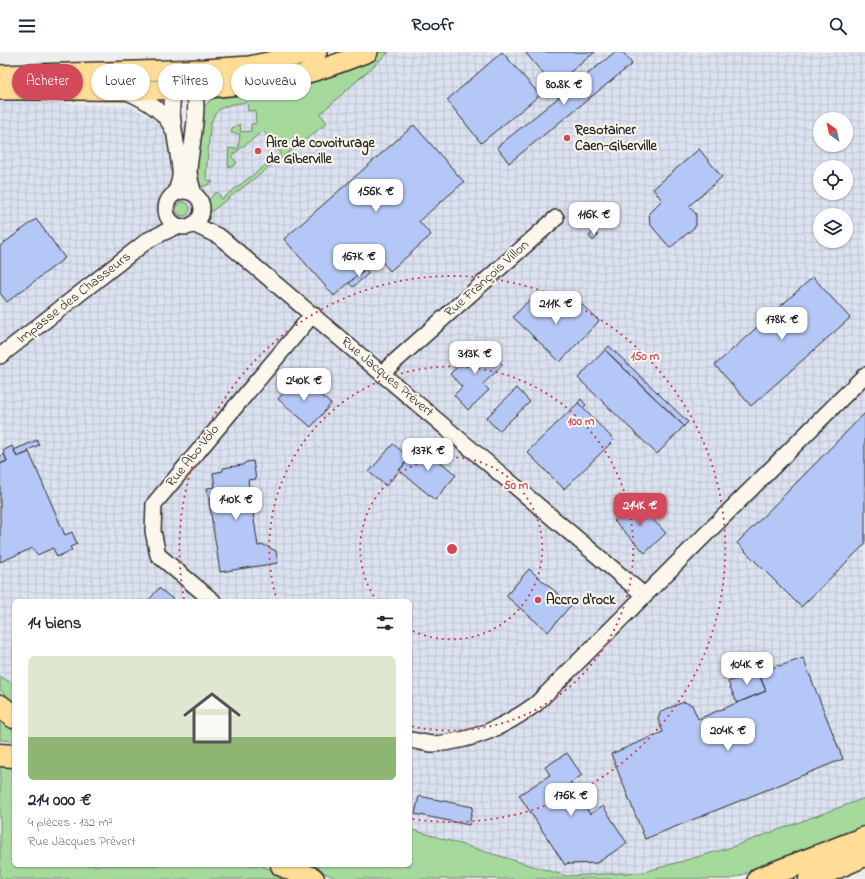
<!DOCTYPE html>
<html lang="fr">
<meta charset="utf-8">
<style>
body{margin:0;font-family:"Indie Flower",sans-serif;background:#f6f6f7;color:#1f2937;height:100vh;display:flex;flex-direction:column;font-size:15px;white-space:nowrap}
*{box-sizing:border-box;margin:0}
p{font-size:13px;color:#747a83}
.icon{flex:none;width:22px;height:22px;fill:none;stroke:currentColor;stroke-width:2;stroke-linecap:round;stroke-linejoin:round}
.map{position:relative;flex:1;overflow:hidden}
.side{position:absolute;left:12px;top:547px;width:400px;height:268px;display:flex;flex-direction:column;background:#fff;border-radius:6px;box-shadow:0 1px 3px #0004}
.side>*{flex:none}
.top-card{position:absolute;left:12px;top:12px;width:400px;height:36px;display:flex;gap:8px}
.needle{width:26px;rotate:327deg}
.controls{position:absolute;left:813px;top:60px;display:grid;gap:8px}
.controls a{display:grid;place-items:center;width:40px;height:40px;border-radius:50%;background:#fff;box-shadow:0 1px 3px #0004;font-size:20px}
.price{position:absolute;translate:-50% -34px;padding:0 9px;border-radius:8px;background:#fff;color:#222;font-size:13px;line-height:26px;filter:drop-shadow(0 1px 2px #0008)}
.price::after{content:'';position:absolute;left:50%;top:24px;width:12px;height:9px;margin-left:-6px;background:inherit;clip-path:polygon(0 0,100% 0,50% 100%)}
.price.current{background:#d1495b;color:#fff}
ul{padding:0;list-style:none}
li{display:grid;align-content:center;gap:8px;height:212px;padding:0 16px}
li span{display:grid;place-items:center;height:124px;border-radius:6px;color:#555}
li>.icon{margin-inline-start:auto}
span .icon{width:72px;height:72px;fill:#fffc;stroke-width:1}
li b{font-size:17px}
h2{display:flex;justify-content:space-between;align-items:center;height:48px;padding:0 16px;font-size:17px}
.pill{padding:0 14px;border-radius:18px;background:#fff;box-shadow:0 1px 3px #0004;font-size:14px;line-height:36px}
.pill.current{background:#d1495b;color:#fff}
header{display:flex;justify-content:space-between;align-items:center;height:52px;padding:0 16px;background:#fff;font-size:18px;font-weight:700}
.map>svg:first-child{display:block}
.industrial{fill:url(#industrial-grid);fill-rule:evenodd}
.grass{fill:#a6da9d;stroke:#688264}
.building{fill:#b4c7f6;stroke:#2b2b2b}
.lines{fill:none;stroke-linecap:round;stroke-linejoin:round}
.minor-casing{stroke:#2b2b2b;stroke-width:18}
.major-casing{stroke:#2b2b2b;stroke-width:22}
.highway-casing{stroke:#2b2b2b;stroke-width:25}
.minor{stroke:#fbf7ec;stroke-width:15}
.major{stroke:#ffdd96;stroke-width:19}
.highway{stroke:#ffdd96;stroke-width:22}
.ring{fill:none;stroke:#d1495b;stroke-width:2;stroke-dasharray:2 4}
.poi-dot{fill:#d1495b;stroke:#fbf7ec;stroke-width:1.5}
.labels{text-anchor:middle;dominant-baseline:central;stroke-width:4;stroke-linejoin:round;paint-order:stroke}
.poi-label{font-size:14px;font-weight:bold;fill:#2b2b2b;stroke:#fbf7ec;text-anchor:start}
.street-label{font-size:14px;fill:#2b2b2b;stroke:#fbf7ec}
.centre{fill:#d1495b;stroke:#fbf7ec;stroke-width:2}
.ring-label{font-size:12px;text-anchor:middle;font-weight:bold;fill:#d1495b;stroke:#fbf7ec;stroke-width:4;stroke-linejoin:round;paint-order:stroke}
</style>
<header><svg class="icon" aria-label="menu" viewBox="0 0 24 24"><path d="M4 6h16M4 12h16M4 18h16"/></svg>Roofr<svg class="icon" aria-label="search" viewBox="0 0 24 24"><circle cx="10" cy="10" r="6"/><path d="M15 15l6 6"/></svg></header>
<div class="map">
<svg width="865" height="827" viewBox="0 0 865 827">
<defs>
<pattern id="industrial-grid" width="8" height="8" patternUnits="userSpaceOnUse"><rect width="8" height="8" fill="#dce2f0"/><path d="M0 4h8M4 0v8" fill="none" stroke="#bdc2ce"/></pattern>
</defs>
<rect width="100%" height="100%" fill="#ededee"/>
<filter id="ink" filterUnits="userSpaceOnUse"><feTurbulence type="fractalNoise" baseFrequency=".025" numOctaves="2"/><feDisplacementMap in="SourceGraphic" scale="8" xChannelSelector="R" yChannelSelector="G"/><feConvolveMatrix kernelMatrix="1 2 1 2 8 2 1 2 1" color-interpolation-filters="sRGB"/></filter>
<g filter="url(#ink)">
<!-- industrial -->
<path class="industrial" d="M390,0H865V746L729,796L644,820L566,824L410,777V549H14V633L0,624V49L133,55L153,67L165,78L202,67L207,55L337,24ZM820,67H846V93H820ZM820,115H846V141H820ZM820,163H846V189H820Z"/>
<!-- grass -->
<path class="grass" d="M380,0H389L320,62L327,71L208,162C204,152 209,146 217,140L222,147L281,101L263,79L231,104L237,111L232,115L228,114L229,96L238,97L240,82L231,81L232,76L240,72L241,80L251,79V72L256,71L255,58L248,59L247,50C227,53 215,53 210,75L206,127L213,130L205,134L199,135L194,129L202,56L214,45L229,39L331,21Z
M176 157a7 7 0 1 1 14 0a7 7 0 1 1-14 0Z
M0,624L14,633V650L0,638Z
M0,660L14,672V689L0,688Z
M0,709L14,712V813H260L295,827H0Z
M865,746V776L731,827H338L306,813H410V777L566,824L644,820L729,796Z"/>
<!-- building -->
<path class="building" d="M502,0L540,43L481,91L447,48Z
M525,0H595L553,34Z
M615,0H623L632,12L509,111L497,95Z
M414,73L464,130L419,169L431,183L411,201L390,219L378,205L334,244L284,187Z
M699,97L722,125L689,154L696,162V174L670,196L650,172L649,161L662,148L653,137Z
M36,167L65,206L7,250L0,241V194Z
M594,179L598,184L593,189L589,184Z
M365,217L369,221L353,235L349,231Z
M813,225L850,266L751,354L715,313Z
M536,241L559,263L575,246L599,269L560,310L513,265Z
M481,291L503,313L483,332L489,338L468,358L454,343L462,335L450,322Z
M609,294L688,370L684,374L605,298Z
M605,298L684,374L657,402L578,326Z
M298,324L331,352L311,375L278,347Z
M517,336L530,350L499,379L486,366Z
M581,347L586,353L583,356L578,351Z
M578,351L614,388L564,437L527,400Z
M865,361V492L801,555L737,491Z
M37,388L39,393L28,398L29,400L17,405L14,398Z
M393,392L410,406L386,434L369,420Z
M421,393L456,423L435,448L399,418Z
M12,394L17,405L29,400L65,483L72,480L77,492L70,495L72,498L57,505L53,496L37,503L33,496L0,510V412L7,409L3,399Z
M4,402L7,409L0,412V404Z
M253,409L256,427L248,428L258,494L264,493L276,499L278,511L220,520L207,436L215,435L213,421L223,419V416L243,413L246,410Z
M635,449L666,481L645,501L614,469Z
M529,517L571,553L548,580L506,544Z
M159,536L175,549H148Z
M803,606L843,707L645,787L611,702L663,680L658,667L661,659L684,650L692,653L698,667L766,639L759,622L773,616L777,613L780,614Z
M757,618L766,639L737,651L728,630Z
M567,701L582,723L570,731L590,762L603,754L627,791L597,811L569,812L568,811L565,813L519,743L550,723L545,715Z
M419,744L473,755L469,773L415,762Z"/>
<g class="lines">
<!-- minor casing -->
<g class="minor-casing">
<path id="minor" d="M189,29C204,41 190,98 189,118C189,126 192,135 194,142
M125,39C144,47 166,59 173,78
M166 157a18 18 0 1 1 36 0a18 18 0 1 1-36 0Z
M176,141C177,134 181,127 180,120C180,99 162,44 180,30
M193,172L220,185L645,544
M0,304L148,188L177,174
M382,321L556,166
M213,549L158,503L153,479L154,452L313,262
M410,688C418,689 427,692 434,692C474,689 504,675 536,652L865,323"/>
</g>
<!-- major casing -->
<g class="major-casing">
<path id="major" d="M0,23L204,17L249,14L317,0
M0,38C89,37 179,42 267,30C302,25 335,13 368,0"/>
</g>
<!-- highway casing -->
<g class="highway-casing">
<path id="highway" d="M0,654L14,665
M0,703L14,704
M282,813L313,827
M759,827L865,786
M810,827L865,803"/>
</g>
<!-- minor -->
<use href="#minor" class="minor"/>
<!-- major -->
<use href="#major" class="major"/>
<!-- highway -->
<use href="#highway" class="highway"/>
</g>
</g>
<!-- distance rings -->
<g class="ring">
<path d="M377 549A91 91 0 1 1 411 578"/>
<path d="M277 549A182 182 0 1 1 411 674"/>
<path d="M184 547A273 273 0 1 1 412 767"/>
</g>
<!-- markers -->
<g class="poi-dot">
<circle cx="567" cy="86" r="4"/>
<circle cx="258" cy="99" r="4"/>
<circle cx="538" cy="548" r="4"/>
</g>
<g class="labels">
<!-- poi labels -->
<g class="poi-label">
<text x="575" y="78">Resotainer<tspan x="575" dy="16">Caen-Giberville</tspan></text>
<text x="266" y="91">Aire de covoiturage<tspan x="266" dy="16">de Giberville</tspan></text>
<text x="546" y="548">Accro d'rock</text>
</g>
<!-- street labels -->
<g class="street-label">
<text transform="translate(487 227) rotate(-42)">Rue François Villon</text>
<text transform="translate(74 246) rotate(-38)">Impasse des Chasseurs</text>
<text transform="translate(387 325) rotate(40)">Rue Jacques Prévert</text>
<text transform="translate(193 404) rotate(-51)">Rue Abo Volo</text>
</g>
</g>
<circle cx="452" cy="497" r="6" class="centre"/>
<g class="ring-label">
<text x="645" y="308">150 m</text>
<text x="581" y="373">100 m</text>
<text x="516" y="437">50 m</text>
</g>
</svg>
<div class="controls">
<a><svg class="needle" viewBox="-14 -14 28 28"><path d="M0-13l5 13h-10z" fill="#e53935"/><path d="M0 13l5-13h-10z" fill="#747a83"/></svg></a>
<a><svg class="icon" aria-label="locate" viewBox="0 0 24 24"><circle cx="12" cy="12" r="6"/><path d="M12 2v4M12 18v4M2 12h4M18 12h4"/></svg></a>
<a><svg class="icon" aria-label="layers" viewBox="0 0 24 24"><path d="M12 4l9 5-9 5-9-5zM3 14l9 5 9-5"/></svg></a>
</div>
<b class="price" style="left:564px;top:54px">80.8K €</b>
<b class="price" style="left:376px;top:161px">156K €</b>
<b class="price" style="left:594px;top:184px">116K €</b>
<b class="price" style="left:359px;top:226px">167K €</b>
<b class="price" style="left:556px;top:273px">211K €</b>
<b class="price" style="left:782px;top:289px">178K €</b>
<b class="price" style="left:475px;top:323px">313K €</b>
<b class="price" style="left:304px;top:350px">240K €</b>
<b class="price" style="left:428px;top:420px">137K €</b>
<b class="price" style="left:236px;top:469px">140K €</b>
<b class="price current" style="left:640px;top:475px">214K €</b>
<b class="price" style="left:747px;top:634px">104K €</b>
<b class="price" style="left:728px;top:700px">204K €</b>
<b class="price" style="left:571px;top:765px">176K €</b>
<div class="top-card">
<a class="pill current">Acheter</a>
<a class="pill">Louer</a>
<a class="pill">Filtres</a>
<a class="pill">Nouveau</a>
</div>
<section class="side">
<h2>14 biens<svg class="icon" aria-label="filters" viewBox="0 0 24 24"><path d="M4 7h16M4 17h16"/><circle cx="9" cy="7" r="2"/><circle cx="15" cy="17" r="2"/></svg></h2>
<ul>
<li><span style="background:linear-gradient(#dfe7d0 65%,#8fb573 0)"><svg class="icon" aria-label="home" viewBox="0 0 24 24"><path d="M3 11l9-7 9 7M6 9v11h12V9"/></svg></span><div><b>214 000 €</b><p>4 pièces · 132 m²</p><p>Rue Jacques Prévert</p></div></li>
</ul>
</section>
</div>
